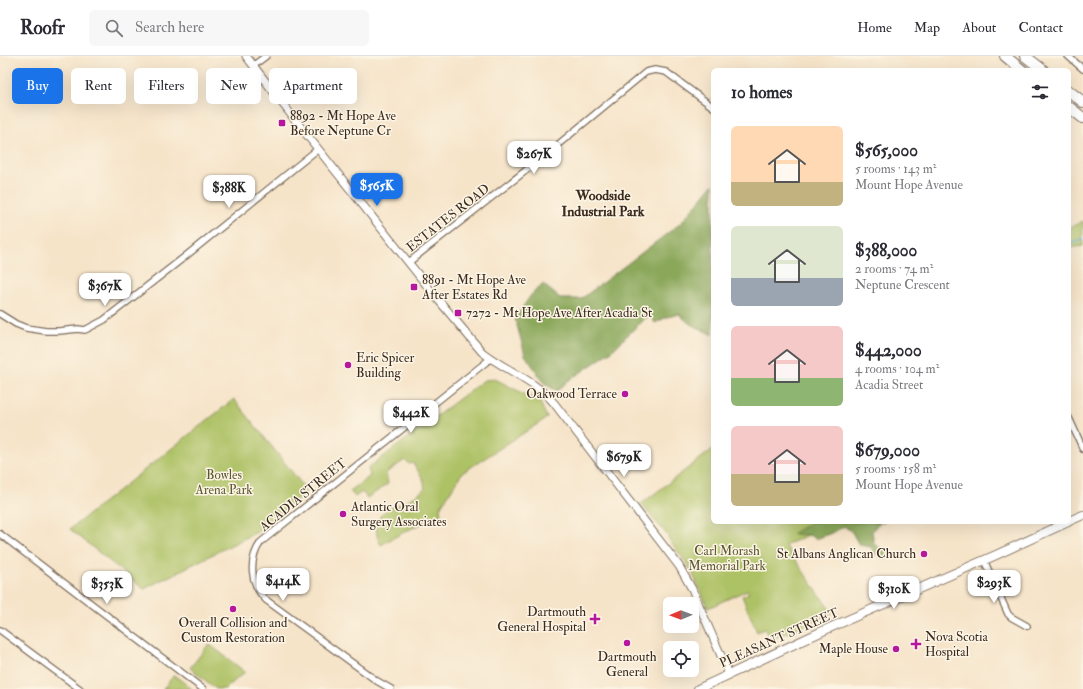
<!DOCTYPE html>
<meta charset="utf-8">
<style>
body{margin:0;font-family:"IM FELL Double Pica",serif;background:#f7f7f7;color:#2b2b33;height:100vh;display:flex;flex-direction:column;font-size:15px;white-space:nowrap}
*{box-sizing:border-box;margin:0}
p{font-size:13px;color:#7c7c81}
.icon{flex:none;width:22px;height:22px;fill:none;stroke:currentColor;stroke-width:2;stroke-linecap:round;stroke-linejoin:round}
.map{position:relative;flex:1;overflow:hidden}
.details{position:absolute;left:711px;top:12px;width:360px;height:456px;display:flex;flex-direction:column;background:#fff;border-radius:6px;box-shadow:0 4px 16px #0002}
.details>*{flex:none}
.banner{position:absolute;left:12px;top:12px;width:380px;height:36px;display:flex;gap:8px}
.needle{width:26px;rotate:269deg}
.buttons{position:absolute;left:663px;top:541px;display:grid;gap:8px}
.buttons a{display:grid;place-items:center;width:36px;height:36px;border-radius:6px;background:#fff;box-shadow:0 4px 16px #0002;font-size:20px}
.price{position:absolute;translate:-50% -34px;padding:0 9px;border-radius:8px;background:#fff;color:#222;font-size:13px;line-height:26px;filter:drop-shadow(0 1px 2px #0008)}
.price::after{content:'';position:absolute;left:50%;top:24px;width:12px;height:9px;margin-left:-6px;background:inherit;clip-path:polygon(0 0,100% 0,50% 100%)}
.price.current{background:#1a73e8;color:#fff}
ul{padding:0;list-style:none}
li{display:flex;align-items:center;gap:12px;height:100px;padding:0 20px}
li span{display:grid;place-items:center;flex:none;width:112px;height:80px;border-radius:6px;color:#555}
li>.icon{margin-inline-start:auto}
span .icon{width:48px;height:48px;fill:#fffc;stroke-width:1}
li b{font-size:17px}
h2{display:flex;justify-content:space-between;align-items:center;height:48px;padding:0 20px;font-size:17px}
.tag{padding:0 14px;border-radius:6px;background:#fff;box-shadow:0 4px 16px #0002;font-size:14px;line-height:36px}
.tag.current{background:#1a73e8;color:#fff}
header{display:flex;align-items:center;gap:24px;box-sizing:border-box;height:56px;padding:0 20px;background:#fff;border-bottom:1px solid #e1e1e2}
header strong{font-size:19px}
nav{display:flex;gap:22px;margin-inline-start:auto;font-size:14px}
.search{width:280px;height:36px;background:#f7f7f7;display:flex;align-items:center;gap:10px;box-sizing:border-box;padding:0 14px;border-radius:6px;color:#7c7c81;font-size:15px}
.map>svg:first-child{display:block}
.green{fill:#adc165;stroke:#747642}
.forest{fill:#8aa75a;stroke:#62683c}
.lines{fill:none;stroke-linecap:round;stroke-linejoin:round}
.stream{stroke:#4ca7ca;stroke-width:2}
.minor-casing{stroke:#7c6b5a;stroke-width:8}
.tertiary-casing{stroke:#7c6b5a;stroke-width:9}
.secondary-casing{stroke:#7c6b5a;stroke-width:10}
.motorway-casing{stroke:#7c6b5a;stroke-width:12}
.minor{stroke:#fff;stroke-width:5.5}
.tertiary{stroke:#fff;stroke-width:7}
.secondary{stroke:#fff;stroke-width:8}
.motorway{stroke:#fff;stroke-width:10}
.poi-dot{fill:#b5179e;stroke:#fcf5e5;stroke-width:1.5}
.labels{text-anchor:middle;dominant-baseline:central;stroke-width:3;stroke-linejoin:round;paint-order:stroke}
.poi-label{font-size:13px;fill:#3b2a1e;stroke:#fcf5e5;text-anchor:start}
.street-label{font-size:13px;fill:#3b2a1e;stroke:#fcf5e5}
.park-label{font-size:13px;fill:#5d5733;stroke:#fcf5e5}
.neighbourhood-label{font-size:14px;font-weight:bold;fill:#3b2a1e;stroke:#fcf5e5}
</style>
<header>
<strong>Roofr</strong>
<div class="search"><svg class="icon" aria-label="search" viewBox="0 0 24 24"><circle cx="10" cy="10" r="6"/><path d="M15 15l6 6"/></svg>Search here</div>
<nav><a>Home</a><a>Map</a><a>About</a><a>Contact</a></nav>
</header>
<div class="map">
<svg width="1083" height="633" viewBox="0 0 1083 633">
<rect width="100%" height="100%" fill="#fcf5e5"/>
<filter id="ink" filterUnits="userSpaceOnUse"><feTurbulence type="fractalNoise" baseFrequency=".025" numOctaves="2"/><feDisplacementMap in="SourceGraphic" scale="8" xChannelSelector="R" yChannelSelector="G"/><feConvolveMatrix kernelMatrix="1 2 1 2 8 2 1 2 1" color-interpolation-filters="sRGB"/></filter>
<filter id="wash" filterUnits="userSpaceOnUse"><feTurbulence type="fractalNoise" baseFrequency=".012" numOctaves="4" result="noise"/><feDisplacementMap in="SourceGraphic" scale="16" xChannelSelector="R" yChannelSelector="G"/><feGaussianBlur stdDeviation="0.9" result="paint"/><feColorMatrix in="noise" values="0 0 0 0 0 0 0 0 0 0 0 0 0 0 0 0 0 1.4 0 .05"/><feComposite in="paint" operator="in"/></filter>
<g filter="url(#wash)">
<rect width="100%" height="100%" fill="#f6e4c9"/>
<!-- green -->
<path class="green" d="M1083,165V190L1069,192V172Z
M495,323L540,346L547,362L462,417L440,452L441,459C420,468 401,477 381,489C373,476 375,459 390,452C397,449 404,447 410,443C416,440 421,436 425,432L423,423L413,407L409,408L405,404L386,417L388,428L367,442L362,436L355,441L350,435L370,420L368,412L484,324Z
M234,343L304,431L305,437L259,475L144,533L70,473Z
M713,393V466H839L785,489L832,557L770,584L765,573L757,576L742,540L749,537L747,534L708,552L691,514L668,482V480L641,448Z
M209,588L245,616L225,633H216L190,612Z
M174,619L192,633H163Z"/>
<!-- forest -->
<path class="forest" d="M713,128V279L690,268L679,258L667,261L655,267L650,260L644,263L612,295L568,325L557,335L545,328L525,299L515,262L531,239L543,228L561,243H581L681,167Z
M812,466H884L879,467L872,475L874,488L888,497L887,503L874,497L871,491L859,489L852,476L844,470L834,476L816,483L809,479L792,478Z"/>
<g class="lines">
<!-- stream -->
<path class="stream" d="M1069,188L1083,183"/>
</g>
</g>
<g filter="url(#ink)">
<g class="lines">
<!-- minor casing -->
<g class="minor-casing">
<path id="minor" d="M1068,0L1083,13
M254,9L266,0
M409,206L538,105L646,16L655,14L666,16L713,51
M0,258L16,268L26,272L46,275H59L78,273L85,274L104,264L187,199L318,93
M1069,362L1083,393
M0,478L203,633
M984,504L1008,558L1011,561L1027,570
M0,574L80,633
M391,633L377,625L266,544C250,528 248,504 261,486L490,303"/>
</g>
<!-- tertiary casing -->
<g class="tertiary-casing">
<path id="tertiary" d="M246,0L299,69L436,241L482,296C505,314 535,324 554,347L679,510L692,533L729,618"/>
</g>
<!-- secondary casing -->
<g class="secondary-casing">
<path id="secondary" d="M1069,465L1083,459
M698,633L827,573L996,499L1068,466"/>
</g>
<!-- motorway casing -->
<g class="motorway-casing">
<path id="motorway" d="M1005,0L1022,14
M1025,0L1043,14
M1069,35L1083,46
M1069,51L1083,62"/>
</g>
<!-- minor -->
<use href="#minor" class="minor"/>
<!-- tertiary -->
<use href="#tertiary" class="tertiary"/>
<!-- secondary -->
<use href="#secondary" class="secondary"/>
<!-- motorway -->
<use href="#motorway" class="motorway"/>
</g>
</g>
<!-- markers -->
<g class="poi-dot">
<rect x="278" y="63" width="8" height="8" rx="2"/>
<rect x="410" y="227" width="8" height="8" rx="2"/>
<rect x="454" y="253" width="8" height="8" rx="2"/>
<circle cx="348" cy="309" r="4"/>
<circle cx="625" cy="338" r="4"/>
<circle cx="343" cy="458" r="4"/>
<circle cx="924" cy="498" r="4"/>
<circle cx="233" cy="553" r="4"/>
<path d="M593 557h4v4h4v4h-4v4h-4v-4h-4v-4h4z"/>
<circle cx="627" cy="587" r="4"/>
<path d="M914 582h4v4h4v4h-4v4h-4v-4h-4v-4h4z"/>
<circle cx="896" cy="593" r="4"/>
</g>
<g class="labels">
<!-- poi labels -->
<g class="poi-label">
<text x="290" y="60">8892 - Mt Hope Ave<tspan x="290" dy="15">Before Neptune Cr</tspan></text>
<text x="422" y="224">8891 - Mt Hope Ave<tspan x="422" dy="15">After Estates Rd</tspan></text>
<text x="466" y="257">7272 - Mt Hope Ave After Acadia St</text>
<text x="356" y="302">Eric Spicer<tspan x="356" dy="15">Building</tspan></text>
<text x="617" y="338" text-anchor="end">Oakwood Terrace</text>
<text x="351" y="451">Atlantic Oral<tspan x="351" dy="15">Surgery Associates</tspan></text>
<text x="916" y="498" text-anchor="end">St Albans Anglican Church</text>
<text x="586" y="556" text-anchor="end">Dartmouth<tspan x="586" dy="15">General Hospital</tspan></text>
<text x="233" y="567" text-anchor="middle">Overall Collision and<tspan x="233" dy="15">Custom Restoration</tspan></text>
<text x="925" y="581">Nova Scotia<tspan x="925" dy="15">Hospital</tspan></text>
<text x="888" y="593" text-anchor="end">Maple House</text>
<text x="627" y="601" text-anchor="middle">Dartmouth<tspan x="627" dy="15">General</tspan></text>
</g>
<!-- street labels -->
<g class="street-label">
<text transform="translate(448 162) rotate(-38)">ESTATES ROAD</text>
<text transform="translate(303 439) rotate(-39)">ACADIA STREET</text>
<text transform="translate(779 582) rotate(-24)">PLEASANT STREET</text>
</g>
<!-- park labels -->
<g class="park-label">
<text x="224" y="419">Bowles<tspan x="224" dy="15">Arena Park</tspan></text>
<text x="727" y="495">Carl Morash<tspan x="727" dy="15">Memorial Park</tspan></text>
</g>
<!-- neighbourhood labels -->
<g class="neighbourhood-label">
<text x="603" y="139">Woodside<tspan x="603" dy="16">Industrial Park</tspan></text>
</g>
</g>
</svg>
<div class="buttons">
<a><svg class="needle" viewBox="-14 -14 28 28"><path d="M0-13l5 13h-10z" fill="#e53935"/><path d="M0 13l5-13h-10z" fill="#7c7c81"/></svg></a>
<a><svg class="icon" aria-label="locate" viewBox="0 0 24 24"><circle cx="12" cy="12" r="6"/><path d="M12 2v4M12 18v4M2 12h4M18 12h4"/></svg></a>
</div>
<b class="price" style="left:534px;top:119px">$267K</b>
<b class="price current" style="left:377px;top:151px">$565K</b>
<b class="price" style="left:229px;top:153px">$388K</b>
<b class="price" style="left:105px;top:251px">$367K</b>
<b class="price" style="left:411px;top:378px">$442K</b>
<b class="price" style="left:624px;top:422px">$679K</b>
<b class="price" style="left:283px;top:546px">$414K</b>
<b class="price" style="left:994px;top:548px">$293K</b>
<b class="price" style="left:107px;top:549px">$353K</b>
<b class="price" style="left:894px;top:554px">$310K</b>
<div class="banner">
<a class="tag current">Buy</a>
<a class="tag">Rent</a>
<a class="tag">Filters</a>
<a class="tag">New</a>
<a class="tag">Apartment</a>
</div>
<section class="details">
<h2>10 homes<svg class="icon" aria-label="filters" viewBox="0 0 24 24"><path d="M4 7h16M4 17h16"/><circle cx="9" cy="7" r="2"/><circle cx="15" cy="17" r="2"/></svg></h2>
<ul>
<li><span style="background:linear-gradient(#ffd9b3 70%,#c2b280 0)"><svg class="icon" aria-label="home" viewBox="0 0 24 24"><path d="M3 11l9-7 9 7M6 9v11h12V9"/></svg></span><div><b>$565,000</b><p>5 rooms · 143 m²</p><p>Mount Hope Avenue</p></div></li>
<li><span style="background:linear-gradient(#dfe7d0 65%,#9aa5b1 0)"><svg class="icon" aria-label="home" viewBox="0 0 24 24"><path d="M3 11l9-7 9 7M6 9v11h12V9"/></svg></span><div><b>$388,000</b><p>2 rooms · 74 m²</p><p>Neptune Crescent</p></div></li>
<li><span style="background:linear-gradient(#f6c9c9 65%,#8fb573 0)"><svg class="icon" aria-label="home" viewBox="0 0 24 24"><path d="M3 11l9-7 9 7M6 9v11h12V9"/></svg></span><div><b>$442,000</b><p>4 rooms · 104 m²</p><p>Acadia Street</p></div></li>
<li><span style="background:linear-gradient(#f6c9c9 60%,#c2b280 0)"><svg class="icon" aria-label="home" viewBox="0 0 24 24"><path d="M3 11l9-7 9 7M6 9v11h12V9"/></svg></span><div><b>$679,000</b><p>5 rooms · 158 m²</p><p>Mount Hope Avenue</p></div></li>
</ul>
</section>
</div>
